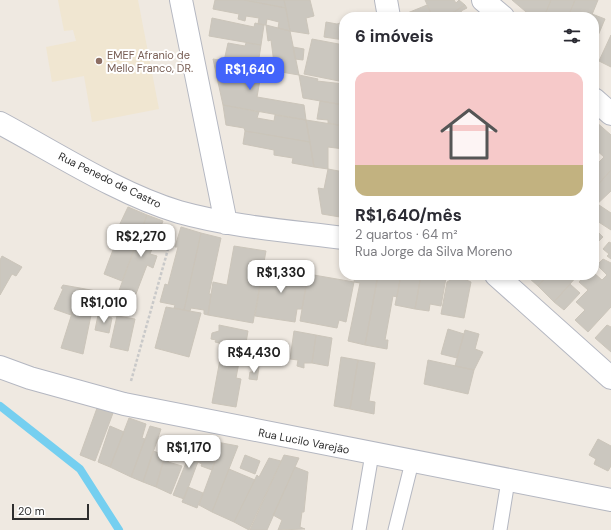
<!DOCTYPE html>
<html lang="pt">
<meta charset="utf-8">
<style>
body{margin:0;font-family:"DM Sans",sans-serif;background:#f7f7f7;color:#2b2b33;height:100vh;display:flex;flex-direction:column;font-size:15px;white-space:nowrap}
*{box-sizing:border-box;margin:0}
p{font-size:13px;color:#7c7c81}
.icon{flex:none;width:22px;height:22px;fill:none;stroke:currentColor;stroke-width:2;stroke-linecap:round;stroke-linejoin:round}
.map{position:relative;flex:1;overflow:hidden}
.panel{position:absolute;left:339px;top:12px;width:260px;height:268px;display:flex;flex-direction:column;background:#fff;border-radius:16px;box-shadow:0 2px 6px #0003}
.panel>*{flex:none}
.scale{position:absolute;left:12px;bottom:10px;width:77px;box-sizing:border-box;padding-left:4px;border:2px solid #2e2e2e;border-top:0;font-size:11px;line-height:14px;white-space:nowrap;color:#2e2e2e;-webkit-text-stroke:3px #fff;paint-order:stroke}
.price{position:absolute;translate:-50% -34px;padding:0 9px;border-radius:8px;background:#fff;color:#222;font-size:13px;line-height:26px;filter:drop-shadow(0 1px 2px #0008)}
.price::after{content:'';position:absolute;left:50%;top:24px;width:12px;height:9px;margin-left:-6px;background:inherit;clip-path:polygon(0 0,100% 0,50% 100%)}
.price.selected{background:#4264fb;color:#fff}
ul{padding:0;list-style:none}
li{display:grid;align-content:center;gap:8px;height:212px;padding:0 16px}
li+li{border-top:1px solid #e1e1e2}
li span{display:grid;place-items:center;height:124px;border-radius:12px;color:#555}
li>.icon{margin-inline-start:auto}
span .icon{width:72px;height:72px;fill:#fffc;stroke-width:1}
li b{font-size:17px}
h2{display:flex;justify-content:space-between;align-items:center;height:48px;padding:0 16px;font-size:17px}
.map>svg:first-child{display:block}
.education{fill:#f0e6d1}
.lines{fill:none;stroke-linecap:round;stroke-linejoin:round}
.stream{stroke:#75cff0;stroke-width:8}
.building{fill:#cbc7bf;stroke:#cbc5ba}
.service-casing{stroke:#b4b7c1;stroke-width:15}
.minor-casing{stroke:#b4b7c1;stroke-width:24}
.path{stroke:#c9c9c9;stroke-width:2.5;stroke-dasharray:3 2;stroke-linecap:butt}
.service{stroke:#fff;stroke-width:13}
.minor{stroke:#fff;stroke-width:22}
.education-dot{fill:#8d6e63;stroke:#fff;stroke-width:1.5}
.labels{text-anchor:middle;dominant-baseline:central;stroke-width:4;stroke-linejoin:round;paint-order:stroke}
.education-label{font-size:11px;fill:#785e54;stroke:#fff;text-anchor:start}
.street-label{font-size:11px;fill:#2e2e2e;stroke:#fff}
</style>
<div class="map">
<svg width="611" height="530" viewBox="0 0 611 530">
<rect width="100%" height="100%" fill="#efe9e1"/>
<!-- education -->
<path class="education" d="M58,0H138L159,109L92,122L84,76L52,82L46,47L76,41L73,30L64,31Z"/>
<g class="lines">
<!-- stream -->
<path class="stream" d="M0,406L80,469L119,530"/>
</g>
<!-- building -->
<path class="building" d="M215,0H244L286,8L290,31L278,28L279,22L267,19L266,25L258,24L259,18L246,16L245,21L238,19L239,14L213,9Z
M244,0H284L286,8Z
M284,0H310L314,16L306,18L309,34L290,31Z
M425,0H454L456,3L459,0L465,5L446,17H433Z
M512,0H551L544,17H532Z
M551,0H575L568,17H548L545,14Z
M575,0H598L591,17H568Z
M427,5L433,17H404L406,16L405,14Z
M465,5L467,8L461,11L464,17H446Z
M592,14L605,19L594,45V17H591Z
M212,18L254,27L255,23L264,25L261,45L209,36Z
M326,22L337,24L344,22V40L324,37Z
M266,25L290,31L299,75L275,71L271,40L268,41Z
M611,35V67L599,61Z
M312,39L344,45V82L304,74Z
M228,43L245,46L246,43L261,45L259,58L273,61L271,70L224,61Z
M293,47L304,49L303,60L295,59Z
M213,59L262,68L257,97L304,105L306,120L223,105Z
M299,75L318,79L317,81L344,84V105L303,98Z
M320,101L344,105V126L328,123V120L317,119Z
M223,105L259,112L257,118L274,121L275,115L306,120L310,142L245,131L244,128L226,125Z
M306,120L344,126V149L328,147V169L314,167Z
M595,121L611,135V170L594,189V167L604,157L594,148Z
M245,131L310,142L314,167L292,163L293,158L274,155V150L243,144Z
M328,169L344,172V209H341L340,217L322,214L318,188L324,189Z
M611,170V191L594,207V189Z
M599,205L611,213V230L594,219V212Z
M128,207L147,215L122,281L104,274L120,231L117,230Z
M147,215L163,221L150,254L157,256L153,268L147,265L134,299L117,296Z
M181,227L201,233L184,310L174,308L175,305L160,302L165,284L168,285L178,247H175Z
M594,228L603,237L598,242L594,239Z
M201,233L221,238L209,294H211L208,315L204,314V310L191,308L190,311L184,310Z
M609,242L611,243V259L607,256L609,254L603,249Z
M234,246L266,251L253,323L208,315L213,282L227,285Z
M2,256L22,267L16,276L12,274L0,295V260Z
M603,259L611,263V307L588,332L575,320L585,310L576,302L588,290L579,282L585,275H594V273L602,280L607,275L597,265Z
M263,267L308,274L302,309H297L295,322L255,316Z
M308,274L354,282L346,322L339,320L337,328L300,321Z
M355,275H378L365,345L348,341L360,283L354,282Z
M378,275H401L397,297L393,296L385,340H388L387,349L365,345Z
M401,275H421L415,309L395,305Z
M421,275L446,278L441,306L430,304L429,311L415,309Z
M531,275H548L538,286L529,278Z
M548,275H578L554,302L538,286Z
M457,276L471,282L464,318L441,314L447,282Z
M570,284L580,293L564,310L554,302Z
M63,285L80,288L71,315L54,309L63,289L61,288Z
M80,288L96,291L83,354L61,348Z
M96,291L121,296L117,316L102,313L103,308L93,306Z
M166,307L201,313L189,357L155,348Z
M98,315L112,318L109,333L95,330Z
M117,316L135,319L128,351L110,347Z
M219,325L248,331L245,349L215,342L216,340L211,339L212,333L219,331Z
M607,325L611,327V352L595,338Z
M448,329L464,334L457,358L441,354Z
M465,330L479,334L475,349L483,352L474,370L455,366Z
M294,331L316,335L312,363H304V368L297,366L298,360L290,359Z
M316,335L332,338L328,366L312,363Z
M221,354L240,357L236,378L241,379L236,407L212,403Z
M341,357L358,360L350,409L334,406Z
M358,360L375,363L369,401L375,402L374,414L350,409Z
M428,360L474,370L468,394L424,384Z
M254,366L259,367L257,380L249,379L250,372H253Z
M97,408L113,413L95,461L80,455Z
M129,418L146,424L142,438L145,439L131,477L110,467Z
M110,426L124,432L110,467L98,462Z
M150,426L161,429L143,482L131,477Z
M196,438L206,440L184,499L173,495Z
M598,439L611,446V466L608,471L594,464L596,459L589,455Z
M206,440L222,443L212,470L201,466L202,464L198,462Z
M222,443L238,446L212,512L199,505Z
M153,451L165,455L156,487L143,482Z
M166,452L171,453L168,462L182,466L171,494L156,487Z
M245,455L260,461L255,474L240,468Z
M284,455L299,458L267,530H250Z
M269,458L281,461L249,530L234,522L257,475L259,477Z
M295,467L308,472L304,512H302L300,527L305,529L278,530L282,520L273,515Z
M229,469L255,480L234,522L212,512Z
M188,487L203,493L197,508L182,502Z"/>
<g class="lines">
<!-- service casing -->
<g class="service-casing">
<path id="service" d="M359,530L372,454
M395,530L412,462
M500,530L508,481"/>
</g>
<!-- minor casing -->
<g class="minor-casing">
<path id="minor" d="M181,0L226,223
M386,0L389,17
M483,0L503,17
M594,99L611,114
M0,123C56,153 119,194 179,212C233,227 289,231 344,238
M496,275L611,378
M0,367L30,378L124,404L611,500"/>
</g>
<!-- path -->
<path class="path" d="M131,381L172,235"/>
<!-- service -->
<use href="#service" class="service"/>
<!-- minor -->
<use href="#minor" class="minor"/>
</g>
<!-- markers -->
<circle class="education-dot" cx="99" cy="61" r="4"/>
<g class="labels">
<!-- education labels -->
<g class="education-label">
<text x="107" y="55">EMEF Afranio de<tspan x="107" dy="13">Mello Franco, DR.</tspan></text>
</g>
<!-- street labels -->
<g class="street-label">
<text transform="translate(110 180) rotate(26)">Rua Penedo de Castro</text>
<text transform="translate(304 441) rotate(11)">Rua Lucilo Varejão</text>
</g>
</g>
</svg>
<div class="scale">20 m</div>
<b class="price selected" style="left:250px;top:91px">R$1,640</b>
<b class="price" style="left:141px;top:258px">R$2,270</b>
<b class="price" style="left:281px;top:294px">R$1,330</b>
<b class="price" style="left:104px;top:324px">R$1,010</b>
<b class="price" style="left:254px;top:374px">R$4,430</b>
<b class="price" style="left:189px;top:469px">R$1,170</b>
<section class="panel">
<h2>6 imóveis<svg class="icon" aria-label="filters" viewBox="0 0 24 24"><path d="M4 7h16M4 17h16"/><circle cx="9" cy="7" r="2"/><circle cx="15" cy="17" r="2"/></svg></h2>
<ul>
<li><span style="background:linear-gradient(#f6c9c9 75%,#c2b280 0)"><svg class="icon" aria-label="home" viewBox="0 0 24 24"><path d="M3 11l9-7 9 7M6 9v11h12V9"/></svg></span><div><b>R$1,640/mês</b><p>2 quartos · 64 m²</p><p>Rua Jorge da Silva Moreno</p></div></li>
</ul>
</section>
</div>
